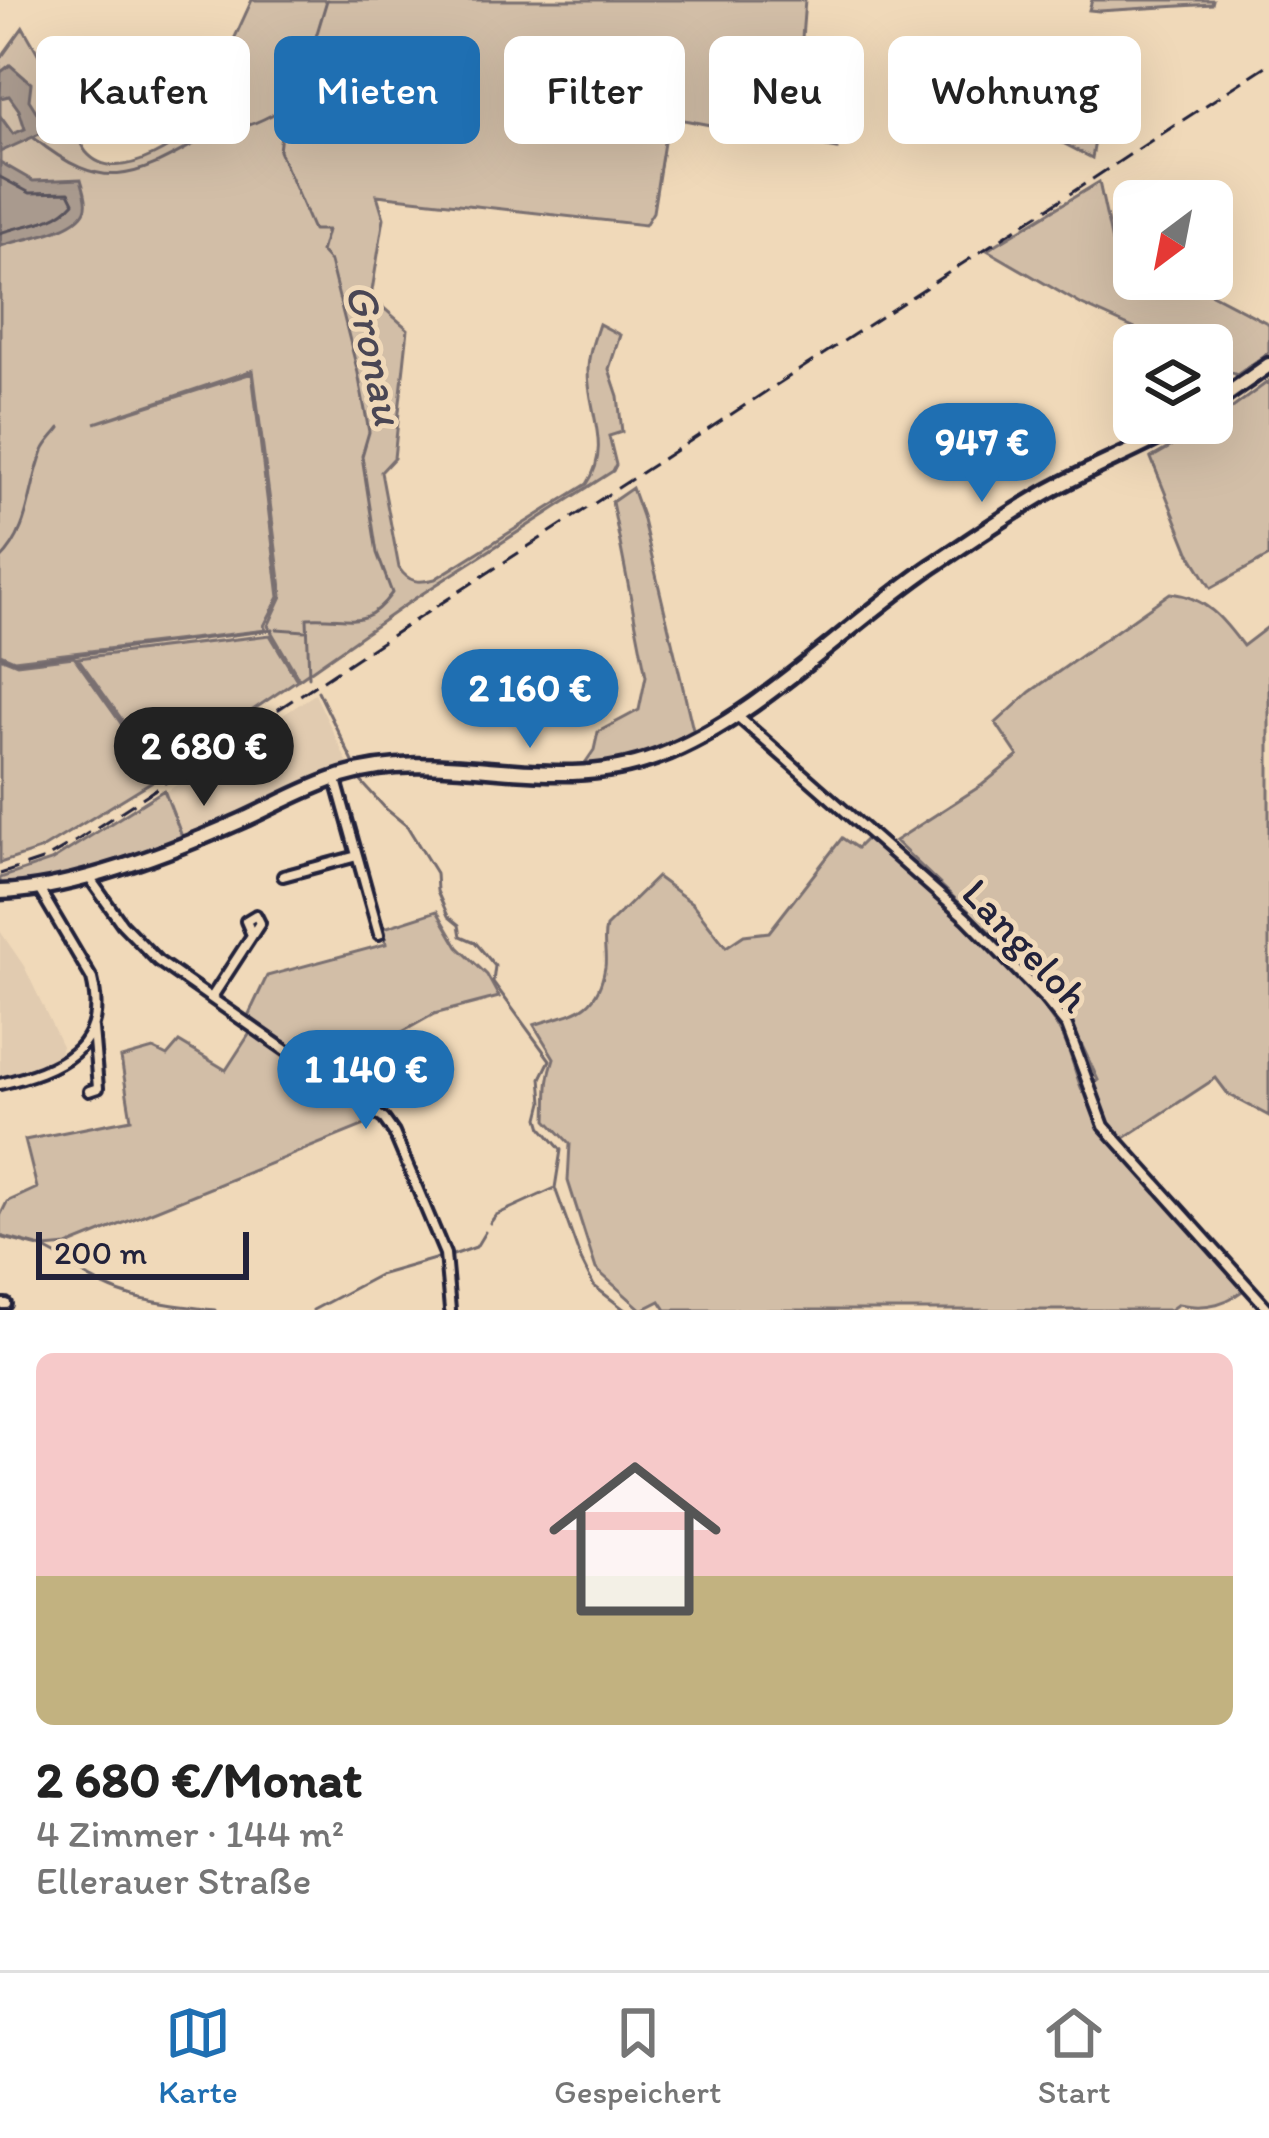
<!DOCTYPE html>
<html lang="de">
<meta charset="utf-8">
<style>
body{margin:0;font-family:Itim,sans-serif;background:#f2f2f2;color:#222;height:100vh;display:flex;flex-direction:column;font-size:45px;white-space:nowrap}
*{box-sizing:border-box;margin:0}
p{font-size:39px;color:#767676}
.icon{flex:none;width:66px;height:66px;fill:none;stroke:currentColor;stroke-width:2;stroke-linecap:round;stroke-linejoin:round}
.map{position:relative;height:1310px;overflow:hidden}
.drawer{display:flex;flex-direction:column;background:#fff;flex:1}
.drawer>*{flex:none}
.banner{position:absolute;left:36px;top:36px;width:1197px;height:108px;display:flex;gap:24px}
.needle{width:78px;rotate:212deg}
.controls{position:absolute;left:1113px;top:180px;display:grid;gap:24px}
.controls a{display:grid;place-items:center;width:120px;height:120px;border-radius:18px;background:#fff;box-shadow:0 12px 48px #0002;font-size:60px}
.scale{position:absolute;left:36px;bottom:30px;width:213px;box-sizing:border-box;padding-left:12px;border:6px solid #22223b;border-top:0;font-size:33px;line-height:42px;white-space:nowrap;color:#22223b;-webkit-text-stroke:9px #f0d9b9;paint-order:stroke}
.price{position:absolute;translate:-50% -102px;padding:0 27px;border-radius:42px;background:#1f6fb2;color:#fff;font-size:39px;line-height:78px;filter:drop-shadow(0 3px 6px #0008)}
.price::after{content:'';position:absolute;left:50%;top:72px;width:36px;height:27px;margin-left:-18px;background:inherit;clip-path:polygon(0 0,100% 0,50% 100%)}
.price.on{background:#222;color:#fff}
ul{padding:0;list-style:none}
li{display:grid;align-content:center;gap:24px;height:636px;padding:0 36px}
li span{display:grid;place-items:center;height:372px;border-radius:18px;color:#555}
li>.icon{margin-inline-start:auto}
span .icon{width:216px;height:216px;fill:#fffc;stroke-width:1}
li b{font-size:51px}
.tag{padding:0 42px;border-radius:18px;background:#fff;box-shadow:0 12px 48px #0002;font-size:42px;line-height:108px}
.tag.on{background:#1f6fb2;color:#fff}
.tabs{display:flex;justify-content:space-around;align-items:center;height:168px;border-top:3px solid #e0e0e0;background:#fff;font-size:33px;color:#767676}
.tabs a{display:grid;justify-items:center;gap:6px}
.tabs .on{color:#1f6fb2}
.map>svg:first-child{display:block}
.built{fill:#e1cbb0}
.green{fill:#d2bea7;stroke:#7a7071;stroke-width:3}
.water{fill:#a99a8e;stroke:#736a6d;stroke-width:3}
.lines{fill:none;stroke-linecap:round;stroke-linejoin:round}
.shore{stroke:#58525c;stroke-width:3}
.stream{stroke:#736a6d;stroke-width:3}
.minor-casing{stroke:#22223b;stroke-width:16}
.secondary-casing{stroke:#22223b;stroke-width:21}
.minor{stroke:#f0d9b9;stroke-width:8}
.secondary{stroke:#f0d9b9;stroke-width:12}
.rail{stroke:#22223b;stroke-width:3;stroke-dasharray:18 9;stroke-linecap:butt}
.labels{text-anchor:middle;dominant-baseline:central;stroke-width:10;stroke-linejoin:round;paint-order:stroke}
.street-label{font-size:42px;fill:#22223b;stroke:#f0d9b9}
.water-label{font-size:45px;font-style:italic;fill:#4a4654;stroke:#f0d9b9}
</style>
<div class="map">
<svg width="1269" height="1310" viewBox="0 0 1269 1310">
<rect width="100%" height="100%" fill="#f0d9b9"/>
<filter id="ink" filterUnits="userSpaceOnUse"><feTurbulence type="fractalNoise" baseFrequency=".00833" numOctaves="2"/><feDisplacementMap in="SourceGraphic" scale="24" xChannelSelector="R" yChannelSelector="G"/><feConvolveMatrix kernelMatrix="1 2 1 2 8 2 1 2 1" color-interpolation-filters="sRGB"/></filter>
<g filter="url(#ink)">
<!-- built -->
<path class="built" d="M315,694L350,768L183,837L166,792Z
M0,931L24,966L62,1046L58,1060L0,1081Z"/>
<!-- green -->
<path class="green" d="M252,0H805L799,77L839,82L837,149L668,117L653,212L645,225L377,195L384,218L371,297L408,329L394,458L381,472L399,568C409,583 419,583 435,579L587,484C612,447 588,411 588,371C588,355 594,339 599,324L620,335L609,369L618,396L622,432L609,436L616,465L613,471L414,599L299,679L268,626L282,596L253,370L95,423L252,373L279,597L264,626L266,630L14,660L0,654V59L23,27C38,54 55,81 68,109C73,122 77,141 86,152C124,197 207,118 238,95L191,53L230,48Z
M1092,0H1213L1212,4L1099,11L1089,10Z
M1016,103L1095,113L1098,124L1092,158L1022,122Z
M1099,182L1112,242L1134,254V279H1183L1269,324V352L1237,375L1212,364V345H1171L1082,305L987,250Z
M1269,381V556L1211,588L1189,552L1151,458L1212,423Z
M632,488L642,516L693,730L658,751L594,769L583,766L594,750L598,732L639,710L646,676L612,502Z
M1170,593C1206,597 1223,619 1243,646L1269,626V1116L1228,1094L1216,1078L1123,1139L1251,1284C1229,1304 1207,1310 1178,1304L1170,1310H666L660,1301L642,1310L596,1269L568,1181L570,1144L547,1120C548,1097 546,1080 554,1058L534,1025C571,1012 597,1015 605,967C607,953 602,941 606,927L657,877L692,903L726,947L744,935L769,932L842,838L857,848L868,837C933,896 1013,955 1060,1031C1071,1049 1074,1073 1083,1092L1098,1080L1067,1013L1049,989L895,841L982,785L1018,756L996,723L1030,692Z
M270,635L297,680L160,773L78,658Z
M0,657L17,664L74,657L159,777L40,850L0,863Z
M164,790L183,839C123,860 64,883 0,887V878L51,861Z
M437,911L458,947L487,975L499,997L434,1014L330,1073L248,1016L267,976L386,944L384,928Z
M252,1030L380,1119L67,1246L45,1248L0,1236V1216L7,1202L37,1188L25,1140L131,1119L121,1058L153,1049L167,1056L179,1042L226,1070Z"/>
<!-- water -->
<path class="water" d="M10,65L31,83L29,100L48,130L0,152V116L13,134L25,129L19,110L9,96L0,98L1,72Z
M0,162L33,181L81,179C83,187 88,199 86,207C81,231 20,239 1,246Z"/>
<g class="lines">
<!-- shore -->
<path class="shore" d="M0,177L30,193L69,192L74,202C54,225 27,223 0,233"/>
<!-- stream -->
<path class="stream" d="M34,138C109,199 139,174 212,134C223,128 237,129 249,125C261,121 272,115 283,109
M0,560C31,530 28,488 43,451C46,443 55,435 60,428
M277,629L305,631
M0,656L17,662L273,630
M309,677L307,618C350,615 363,632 392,593L377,553L362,456L369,432L358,373L330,262L321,252L327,230H313L279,151L287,84L309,60L327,0
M318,691L354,764
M359,779L386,809L407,826L436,873L437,891L448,916L459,925L461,936L475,942L495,966L493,982L550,1060L541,1078L543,1102L539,1118L542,1128L561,1150L555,1188L581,1260L594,1286L625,1310
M490,1223L496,1215L555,1188
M0,1237L43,1248L67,1261
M450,1256L476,1247L485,1232
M75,1268C117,1301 164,1304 215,1310
M313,1310L379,1275L438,1258"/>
<!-- minor casing -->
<g class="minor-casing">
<path id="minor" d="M736,715L966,918L1044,998L1067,1026L1104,1126L1269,1310
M336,780L379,934
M88,876L122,924L158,961L384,1119L394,1133L445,1254L450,1310
M283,876L357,856
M212,997L249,940L260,923L256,915L246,921L252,935
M0,1084C57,1070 110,1050 92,979L39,889
M89,1091L98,1088L93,1028
M0,1304H6"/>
</g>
<!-- secondary casing -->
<g class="secondary-casing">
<path id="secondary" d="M1212,405L1269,365
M0,892C73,890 175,850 243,820C276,805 307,787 342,776C447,744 548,798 657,757C758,719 844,626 932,566C970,541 1008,514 1047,492C1092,467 1141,449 1185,423"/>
</g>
<!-- minor -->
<use href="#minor" class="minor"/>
<!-- secondary -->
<use href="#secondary" class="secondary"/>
<!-- rail -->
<path class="rail" d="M0,874L45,859L76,841L1269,64"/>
</g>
</g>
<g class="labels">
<!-- street labels -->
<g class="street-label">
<text transform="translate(1026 945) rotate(47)">Langeloh</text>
</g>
<!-- water labels -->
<g class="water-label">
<text transform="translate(376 354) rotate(78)">Gronau</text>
</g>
</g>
</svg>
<div class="controls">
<a><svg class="needle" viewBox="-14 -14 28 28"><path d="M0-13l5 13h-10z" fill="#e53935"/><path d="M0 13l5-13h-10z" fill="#767676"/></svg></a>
<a><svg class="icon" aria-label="layers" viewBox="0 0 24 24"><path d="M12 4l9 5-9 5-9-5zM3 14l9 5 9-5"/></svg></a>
</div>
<div class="scale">200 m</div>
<b class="price" style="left:982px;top:505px">947 €</b>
<b class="price" style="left:530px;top:751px">2 160 €</b>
<b class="price on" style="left:204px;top:809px">2 680 €</b>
<b class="price" style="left:366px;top:1132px">1 140 €</b>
<div class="banner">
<a class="tag">Kaufen</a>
<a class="tag on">Mieten</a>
<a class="tag">Filter</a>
<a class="tag">Neu</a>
<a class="tag">Wohnung</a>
</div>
</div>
<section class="drawer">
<ul>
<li><span style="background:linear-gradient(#f6c9c9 60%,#c2b280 0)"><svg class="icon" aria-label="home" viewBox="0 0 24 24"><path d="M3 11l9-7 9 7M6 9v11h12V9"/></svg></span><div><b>2 680 €/Monat</b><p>4 Zimmer · 144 m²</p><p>Ellerauer Straße</p></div></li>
</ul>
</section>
<nav class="tabs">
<a class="on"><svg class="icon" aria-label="map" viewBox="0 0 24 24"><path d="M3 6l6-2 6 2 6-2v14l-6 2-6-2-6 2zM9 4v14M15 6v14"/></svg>Karte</a>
<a><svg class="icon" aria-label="saved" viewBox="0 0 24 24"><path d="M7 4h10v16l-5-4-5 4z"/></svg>Gespeichert</a>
<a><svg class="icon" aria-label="home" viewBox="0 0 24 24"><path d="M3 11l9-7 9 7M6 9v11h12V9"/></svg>Start</a>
</nav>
